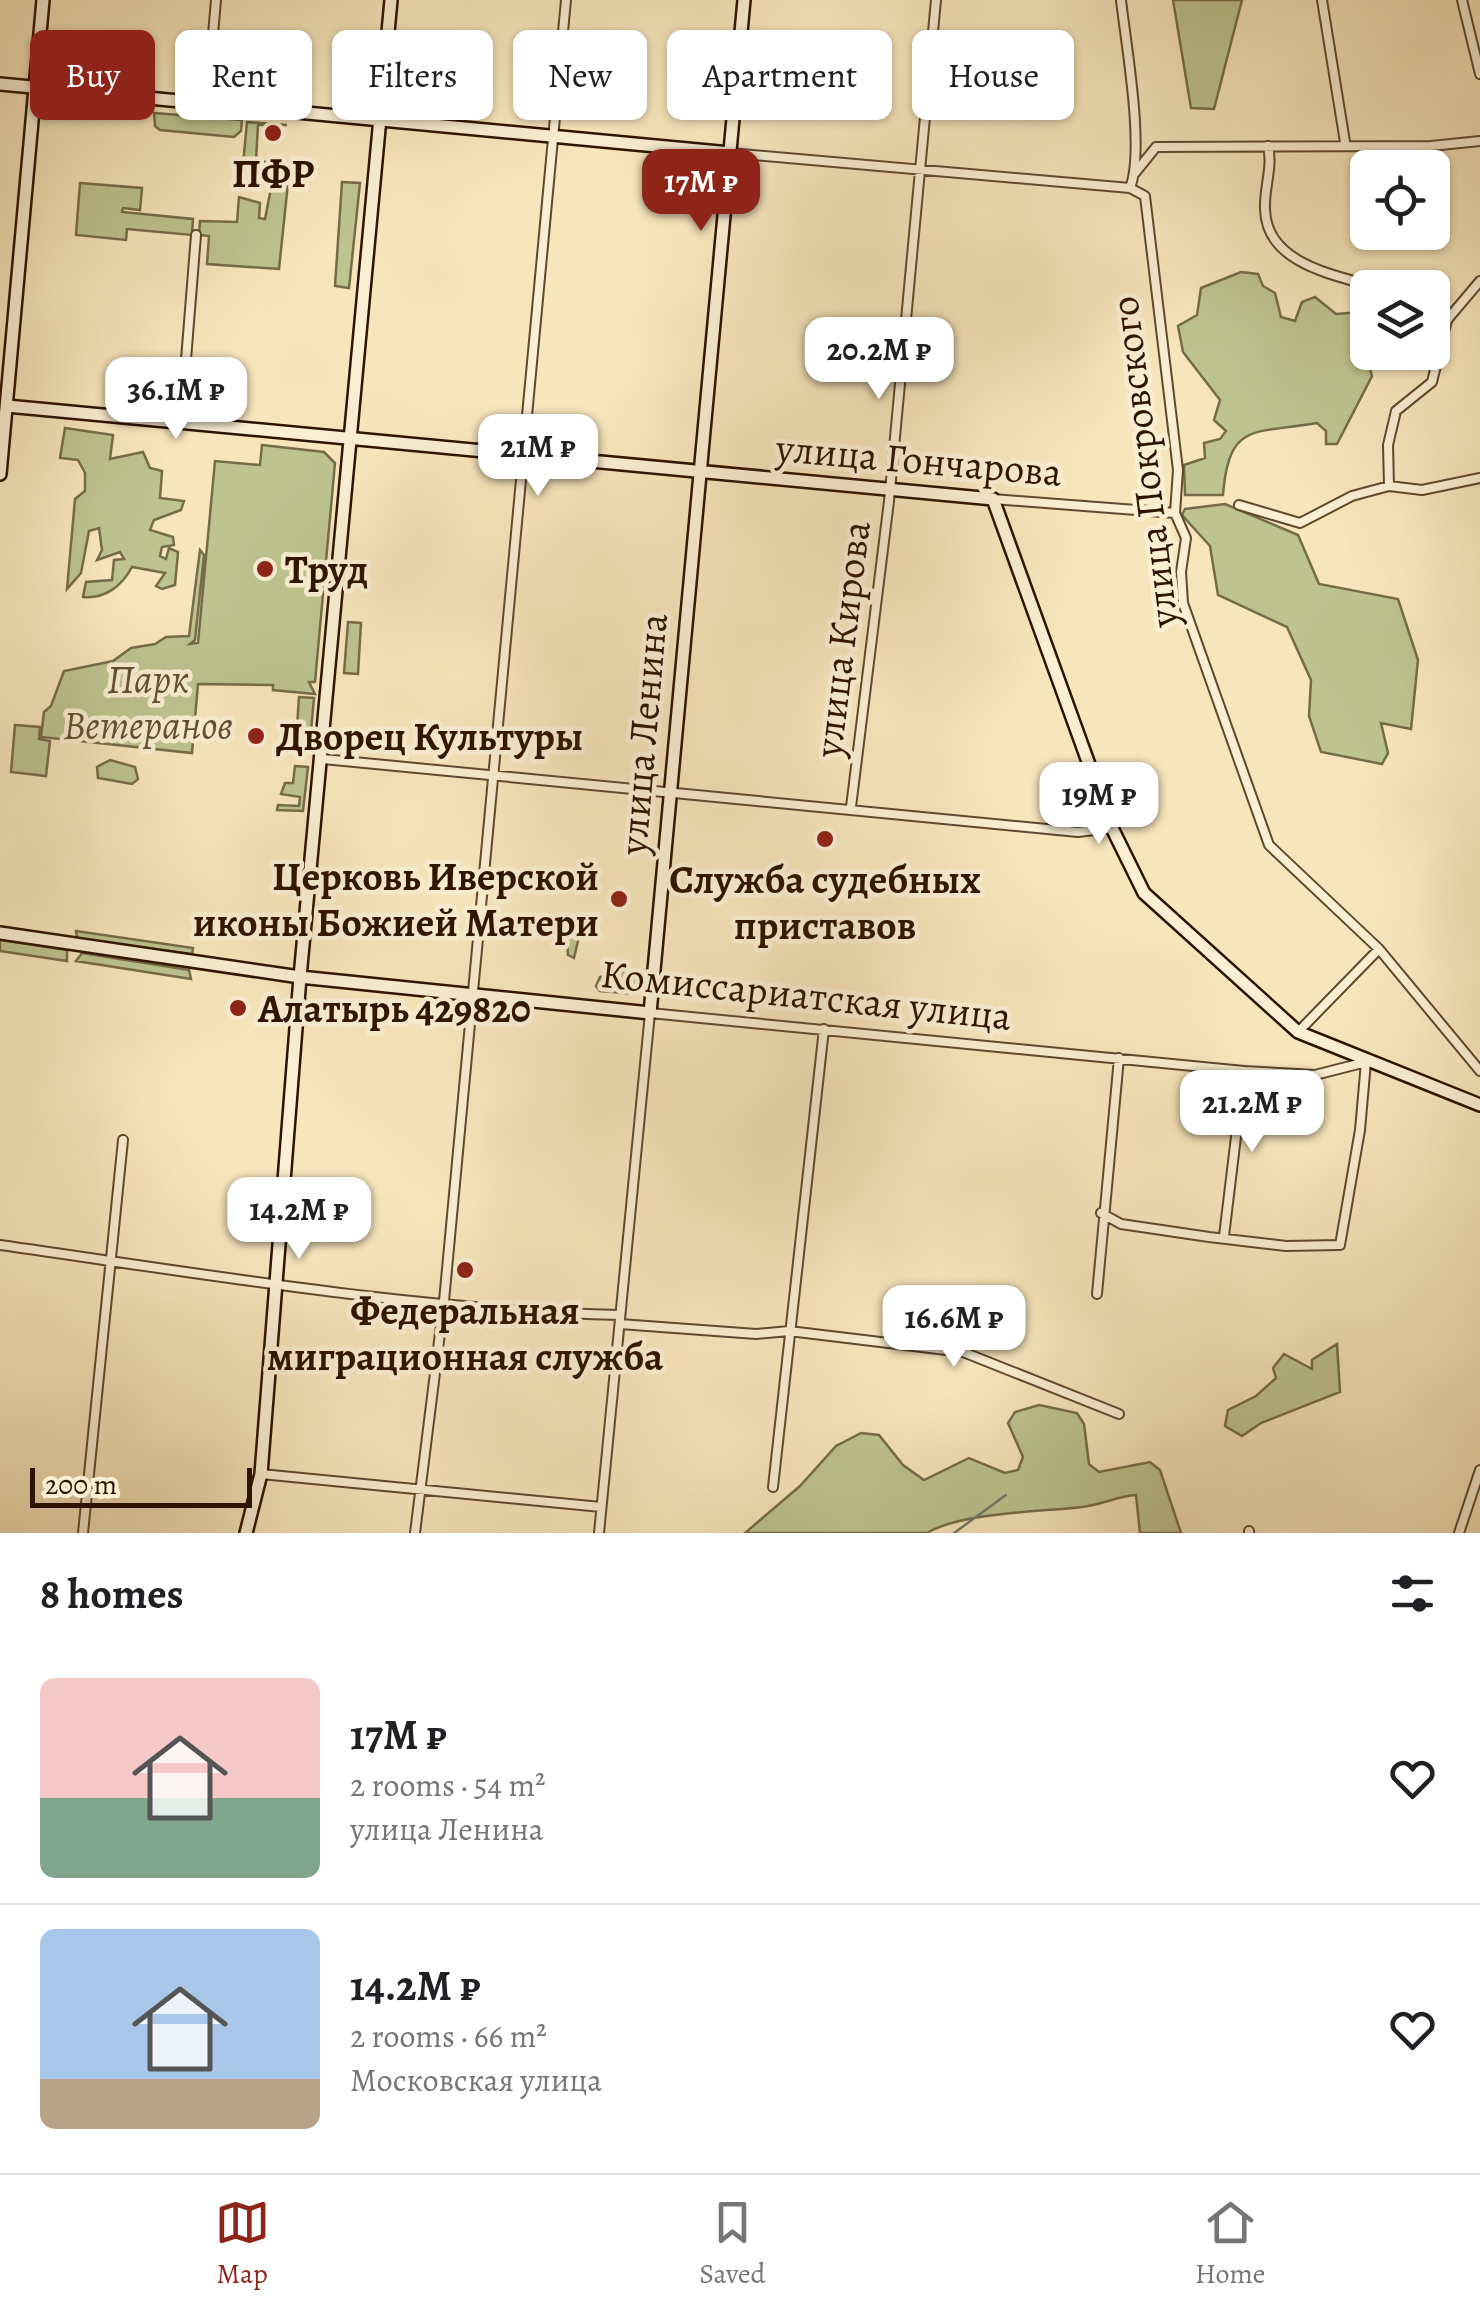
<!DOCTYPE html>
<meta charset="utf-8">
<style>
body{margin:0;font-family:Alegreya,serif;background:#f6f6f6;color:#202124;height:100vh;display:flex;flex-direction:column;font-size:38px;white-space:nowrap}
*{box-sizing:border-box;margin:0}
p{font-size:32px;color:#757577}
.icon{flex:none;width:55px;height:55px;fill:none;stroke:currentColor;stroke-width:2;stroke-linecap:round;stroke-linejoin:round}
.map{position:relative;height:1533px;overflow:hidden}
.side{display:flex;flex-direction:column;background:#fff;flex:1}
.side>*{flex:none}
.top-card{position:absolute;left:30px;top:30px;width:1420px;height:90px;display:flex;gap:20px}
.buttons{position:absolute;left:1350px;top:150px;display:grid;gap:20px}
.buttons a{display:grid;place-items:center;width:100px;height:100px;border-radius:15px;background:#fff;box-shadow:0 2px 8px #0004;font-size:50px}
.scale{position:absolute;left:30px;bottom:25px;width:222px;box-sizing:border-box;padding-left:10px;border:5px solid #2e1300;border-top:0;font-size:28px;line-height:35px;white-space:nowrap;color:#2e1300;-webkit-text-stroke:8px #faefd3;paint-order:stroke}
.price{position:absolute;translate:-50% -85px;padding:0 22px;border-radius:20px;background:#fff;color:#222;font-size:32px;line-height:65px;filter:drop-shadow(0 2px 5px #0008)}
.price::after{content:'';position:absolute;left:50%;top:60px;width:30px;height:22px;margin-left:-15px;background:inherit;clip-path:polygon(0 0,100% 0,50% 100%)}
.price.on{background:#8f2418;color:#fff}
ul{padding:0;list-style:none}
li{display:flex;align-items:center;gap:30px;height:250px;padding:0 40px}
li+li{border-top:2px solid #e0e0e0}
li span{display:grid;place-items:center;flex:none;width:280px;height:200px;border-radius:15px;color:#555}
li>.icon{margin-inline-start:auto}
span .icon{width:120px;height:120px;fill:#fffc;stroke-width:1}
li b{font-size:42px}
h2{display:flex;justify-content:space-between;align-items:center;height:120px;padding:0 40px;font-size:42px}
.chip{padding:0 35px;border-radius:15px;background:#fff;box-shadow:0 2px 8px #0004;font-size:35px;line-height:90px}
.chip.on{background:#8f2418;color:#fff}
.dock{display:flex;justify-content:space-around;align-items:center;height:140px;border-top:2px solid #e0e0e0;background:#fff;font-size:28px;color:#757577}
.dock a{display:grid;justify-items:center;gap:5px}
.dock .on{color:#8f2418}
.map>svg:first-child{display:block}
.green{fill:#bdc490;stroke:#766c48;stroke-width:2.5}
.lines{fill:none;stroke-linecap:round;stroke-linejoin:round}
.stream{stroke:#717b6a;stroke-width:2.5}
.street-casing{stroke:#60482f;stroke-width:12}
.secondary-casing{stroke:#2e1300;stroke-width:16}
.street{stroke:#faefd3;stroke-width:8}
.secondary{stroke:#faefd3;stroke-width:11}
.poi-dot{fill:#8f2418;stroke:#faefd3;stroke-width:4}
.labels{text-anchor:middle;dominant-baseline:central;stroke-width:9;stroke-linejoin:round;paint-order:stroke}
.poi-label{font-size:40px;font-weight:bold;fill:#2e1300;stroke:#faefd3}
.street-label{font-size:40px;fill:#2e1300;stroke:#faefd3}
.park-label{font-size:40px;font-style:italic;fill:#605132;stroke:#faefd3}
</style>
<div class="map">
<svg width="1480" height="1533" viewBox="0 0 1480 1533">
<rect width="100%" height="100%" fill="#f7e6bc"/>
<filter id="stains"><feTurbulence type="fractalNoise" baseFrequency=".002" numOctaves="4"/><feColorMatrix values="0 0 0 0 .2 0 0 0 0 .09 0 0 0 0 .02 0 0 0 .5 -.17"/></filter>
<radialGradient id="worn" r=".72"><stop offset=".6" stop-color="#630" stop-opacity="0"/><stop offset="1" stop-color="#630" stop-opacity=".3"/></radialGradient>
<!-- green -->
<path class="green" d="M1173,0H1242L1214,109L1191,108Z
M154,113L242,120L241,131L234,137L160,130L155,126Z
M247,122L287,125H258L256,161L290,164L279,269L207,264L209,236L199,235L200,221L237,222L239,197L260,203L259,218L265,219L273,178L259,177L258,187L241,185Z
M342,182L360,183L349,288L335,286Z
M80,183L142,188L140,210L123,208L122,212L193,219L192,235L127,229L126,240L76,235Z
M1241,272L1258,274L1263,286L1275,293L1281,317L1295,321L1302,302L1315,297L1336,314L1361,312L1367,318L1365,352L1372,376L1337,444H1326V431L1317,423C1254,434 1229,421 1223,495H1185L1184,465L1205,458L1204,443L1220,439L1226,431L1214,420L1220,400L1183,352L1178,326L1197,315L1201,288Z
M65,428L113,435L110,459L143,452L150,468L162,471L160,498L184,501L181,510L154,520L150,530L173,537L174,545L162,547L160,556L166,559L169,548L178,552L175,585L162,589L156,586L165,573L132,567C122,586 105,599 83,597L86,582L112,580L114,560L124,559L120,552L97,560L102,550L99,528L89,531L81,573L67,589L75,499L85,491V473L78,460L60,458Z
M262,445L324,452L335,463L315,682H309L315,694L273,690V685L198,684L192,753L41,737L44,712L51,706L64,671L113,661L131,648L155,644L166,637L189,636L200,550L204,555L195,640L190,644L198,643L215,461L260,465Z
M1225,504L1298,535L1319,584L1398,599L1418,660L1411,729L1381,723L1388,753L1382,764L1321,752L1309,716L1311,680L1287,627L1218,595L1210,546L1182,515L1185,509Z
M348,622L361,623L358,674L344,673Z
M299,697L314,698L310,742L296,741Z
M15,725L40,727L39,739L50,741L46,776L11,772Z
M110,760L135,767L138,779L132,784L98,778L97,767Z
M295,766L308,767L303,811L277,810L278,805L299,806L300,797L281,794L285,783H293Z
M548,920L566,925L578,941L574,958L568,955L567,940L541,935L539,928Z
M76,931L193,948L192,954L77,939Z
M0,940L67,950V961L0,951Z
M82,953L189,970L191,979L76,961Z
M624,971L637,972L636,994L600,991L596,986L600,977Z
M1337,1344L1340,1392L1261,1423L1242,1436L1225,1426L1228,1410L1256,1396L1276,1378L1273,1368L1284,1354L1312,1369V1360Z
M1039,1405L1077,1413L1084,1424L1089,1464L1099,1472L1150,1462L1160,1470L1181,1533H1140L1136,1495C1118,1496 1101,1505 1082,1507C1040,1512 962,1512 927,1533H745L800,1486L836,1446L861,1433L879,1435L903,1465L924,1480L969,1458L1005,1473L1018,1470L1023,1457L1008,1423L1015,1412Z"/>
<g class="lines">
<!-- stream -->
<path class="stream" d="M954,1533L1006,1495"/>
<!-- street casing -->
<g class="street-casing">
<path id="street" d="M1121,0C1126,45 1145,149 1130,188L1145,196L1178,470L1175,513L1186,538L1181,572L1183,603L1269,845L1379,949L1480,1071
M1322,0L1345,142
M1462,0L1480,74
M207,103L216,0
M1268,146C1273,168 1264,187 1265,209C1266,264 1335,275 1379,288
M730,153L1130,188
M1135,173L1156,147L1431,146L1480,141
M1432,304L1447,320
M181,422L196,235
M1389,486L1388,445L1396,411L1432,382L1447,320L1480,281
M993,499L1175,513
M1239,505L1300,523L1352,496L1389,486L1422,490L1480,478
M323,759L1078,832L1112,828
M851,807L889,501L936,0
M1298,1032L1379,949
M1224,1236L1244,1071
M0,1245C205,1274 413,1310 620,1315
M1097,1294L1119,1058
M620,1324L756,1334L789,1331L963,1352L1119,1414
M261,1474L601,1507
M773,1487L824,1029
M1249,1531V1533
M83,1533L123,1140
M415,1533L444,1301L566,0
M599,1533L650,1013L1244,1071L1315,1075L1366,1062L1360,1130L1340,1245L1286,1246L1209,1237L1121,1224L1101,1213
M1459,1533L1480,1470"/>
</g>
<!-- secondary casing -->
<g class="secondary-casing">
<path id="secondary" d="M0,84L730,153
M7,406L993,499L1112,828L1144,893L1298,1032L1480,1105
M0,474L43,0
M0,933L300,977L650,1013L744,0
M246,1533L261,1474L300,977L391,0"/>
</g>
<!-- street -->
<use href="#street" class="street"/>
<!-- secondary -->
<use href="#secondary" class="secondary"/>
</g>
<!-- markers -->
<g class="poi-dot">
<circle cx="273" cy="133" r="10"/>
<circle cx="265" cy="569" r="10"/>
<circle cx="256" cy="736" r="10"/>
<circle cx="825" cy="839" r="10"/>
<circle cx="619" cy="899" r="10"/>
<circle cx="238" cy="1008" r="10"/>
<circle cx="465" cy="1270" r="10"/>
</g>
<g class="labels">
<!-- poi labels -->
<g class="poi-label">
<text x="273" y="173">ПФР</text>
<text x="285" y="569" text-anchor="start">Труд</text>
<text x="276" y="736" text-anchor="start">Дворец Культуры</text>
<text x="599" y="876" text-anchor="end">Церковь Иверской<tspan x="599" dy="46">иконы Божией Матери</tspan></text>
<text x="825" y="879">Служба судебных<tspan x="825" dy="46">приставов</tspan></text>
<text x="258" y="1008" text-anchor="start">Алатырь 429820</text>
<text x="465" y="1310">Федеральная<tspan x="465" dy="46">миграционная служба</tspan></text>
</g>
<!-- street labels -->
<g class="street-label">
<text transform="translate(919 460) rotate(5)">улица Гончарова</text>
<text transform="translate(1144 462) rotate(-97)">улица Покровского</text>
<text transform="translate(842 639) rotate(-83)">улица Кирова</text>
<text transform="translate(643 734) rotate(-85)">улица Ленина</text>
<text transform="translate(806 995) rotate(6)">Комиссариатская улица</text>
</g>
<!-- park labels -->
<g class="park-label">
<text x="148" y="679">Парк<tspan x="148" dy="46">Ветеранов</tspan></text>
</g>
</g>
<rect width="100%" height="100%" filter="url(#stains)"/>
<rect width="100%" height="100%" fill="url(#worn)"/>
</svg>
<div class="buttons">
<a><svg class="icon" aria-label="locate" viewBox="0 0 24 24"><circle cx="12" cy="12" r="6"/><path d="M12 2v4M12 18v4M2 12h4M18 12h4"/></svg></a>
<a><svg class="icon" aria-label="layers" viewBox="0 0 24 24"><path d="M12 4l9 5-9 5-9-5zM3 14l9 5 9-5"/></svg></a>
</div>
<div class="scale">200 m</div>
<b class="price on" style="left:701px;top:234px">17M ₽</b>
<b class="price" style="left:879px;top:402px">20.2M ₽</b>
<b class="price" style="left:176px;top:442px">36.1M ₽</b>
<b class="price" style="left:538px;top:499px">21M ₽</b>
<b class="price" style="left:1099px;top:847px">19M ₽</b>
<b class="price" style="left:1252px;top:1155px">21.2M ₽</b>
<b class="price" style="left:299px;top:1262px">14.2M ₽</b>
<b class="price" style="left:954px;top:1370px">16.6M ₽</b>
<div class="top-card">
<a class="chip on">Buy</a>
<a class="chip">Rent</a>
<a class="chip">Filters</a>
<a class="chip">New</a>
<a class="chip">Apartment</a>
<a class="chip">House</a>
</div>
</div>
<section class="side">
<h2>8 homes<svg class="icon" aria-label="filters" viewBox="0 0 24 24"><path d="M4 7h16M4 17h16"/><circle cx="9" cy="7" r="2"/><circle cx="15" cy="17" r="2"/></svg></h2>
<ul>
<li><span style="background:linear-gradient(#f6c9c9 60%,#7fa58c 0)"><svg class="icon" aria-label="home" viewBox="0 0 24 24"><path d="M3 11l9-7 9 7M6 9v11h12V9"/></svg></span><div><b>17M ₽</b><p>2 rooms · 54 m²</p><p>улица Ленина</p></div><svg class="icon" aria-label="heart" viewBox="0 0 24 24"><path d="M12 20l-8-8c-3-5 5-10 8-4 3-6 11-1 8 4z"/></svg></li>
<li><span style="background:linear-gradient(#a9c7e8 75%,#b9a48a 0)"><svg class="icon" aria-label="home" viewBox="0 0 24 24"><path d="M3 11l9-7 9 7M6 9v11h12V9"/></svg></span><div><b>14.2M ₽</b><p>2 rooms · 66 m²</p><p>Московская улица</p></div><svg class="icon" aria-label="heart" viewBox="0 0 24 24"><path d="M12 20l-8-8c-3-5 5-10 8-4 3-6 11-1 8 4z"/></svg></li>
</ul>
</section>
<nav class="dock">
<a class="on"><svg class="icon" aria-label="map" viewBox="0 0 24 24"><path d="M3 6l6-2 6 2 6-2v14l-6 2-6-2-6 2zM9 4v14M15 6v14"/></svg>Map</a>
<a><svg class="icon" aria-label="saved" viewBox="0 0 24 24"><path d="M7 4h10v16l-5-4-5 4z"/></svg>Saved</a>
<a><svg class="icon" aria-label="home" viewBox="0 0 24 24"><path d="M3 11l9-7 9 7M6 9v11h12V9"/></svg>Home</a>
</nav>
